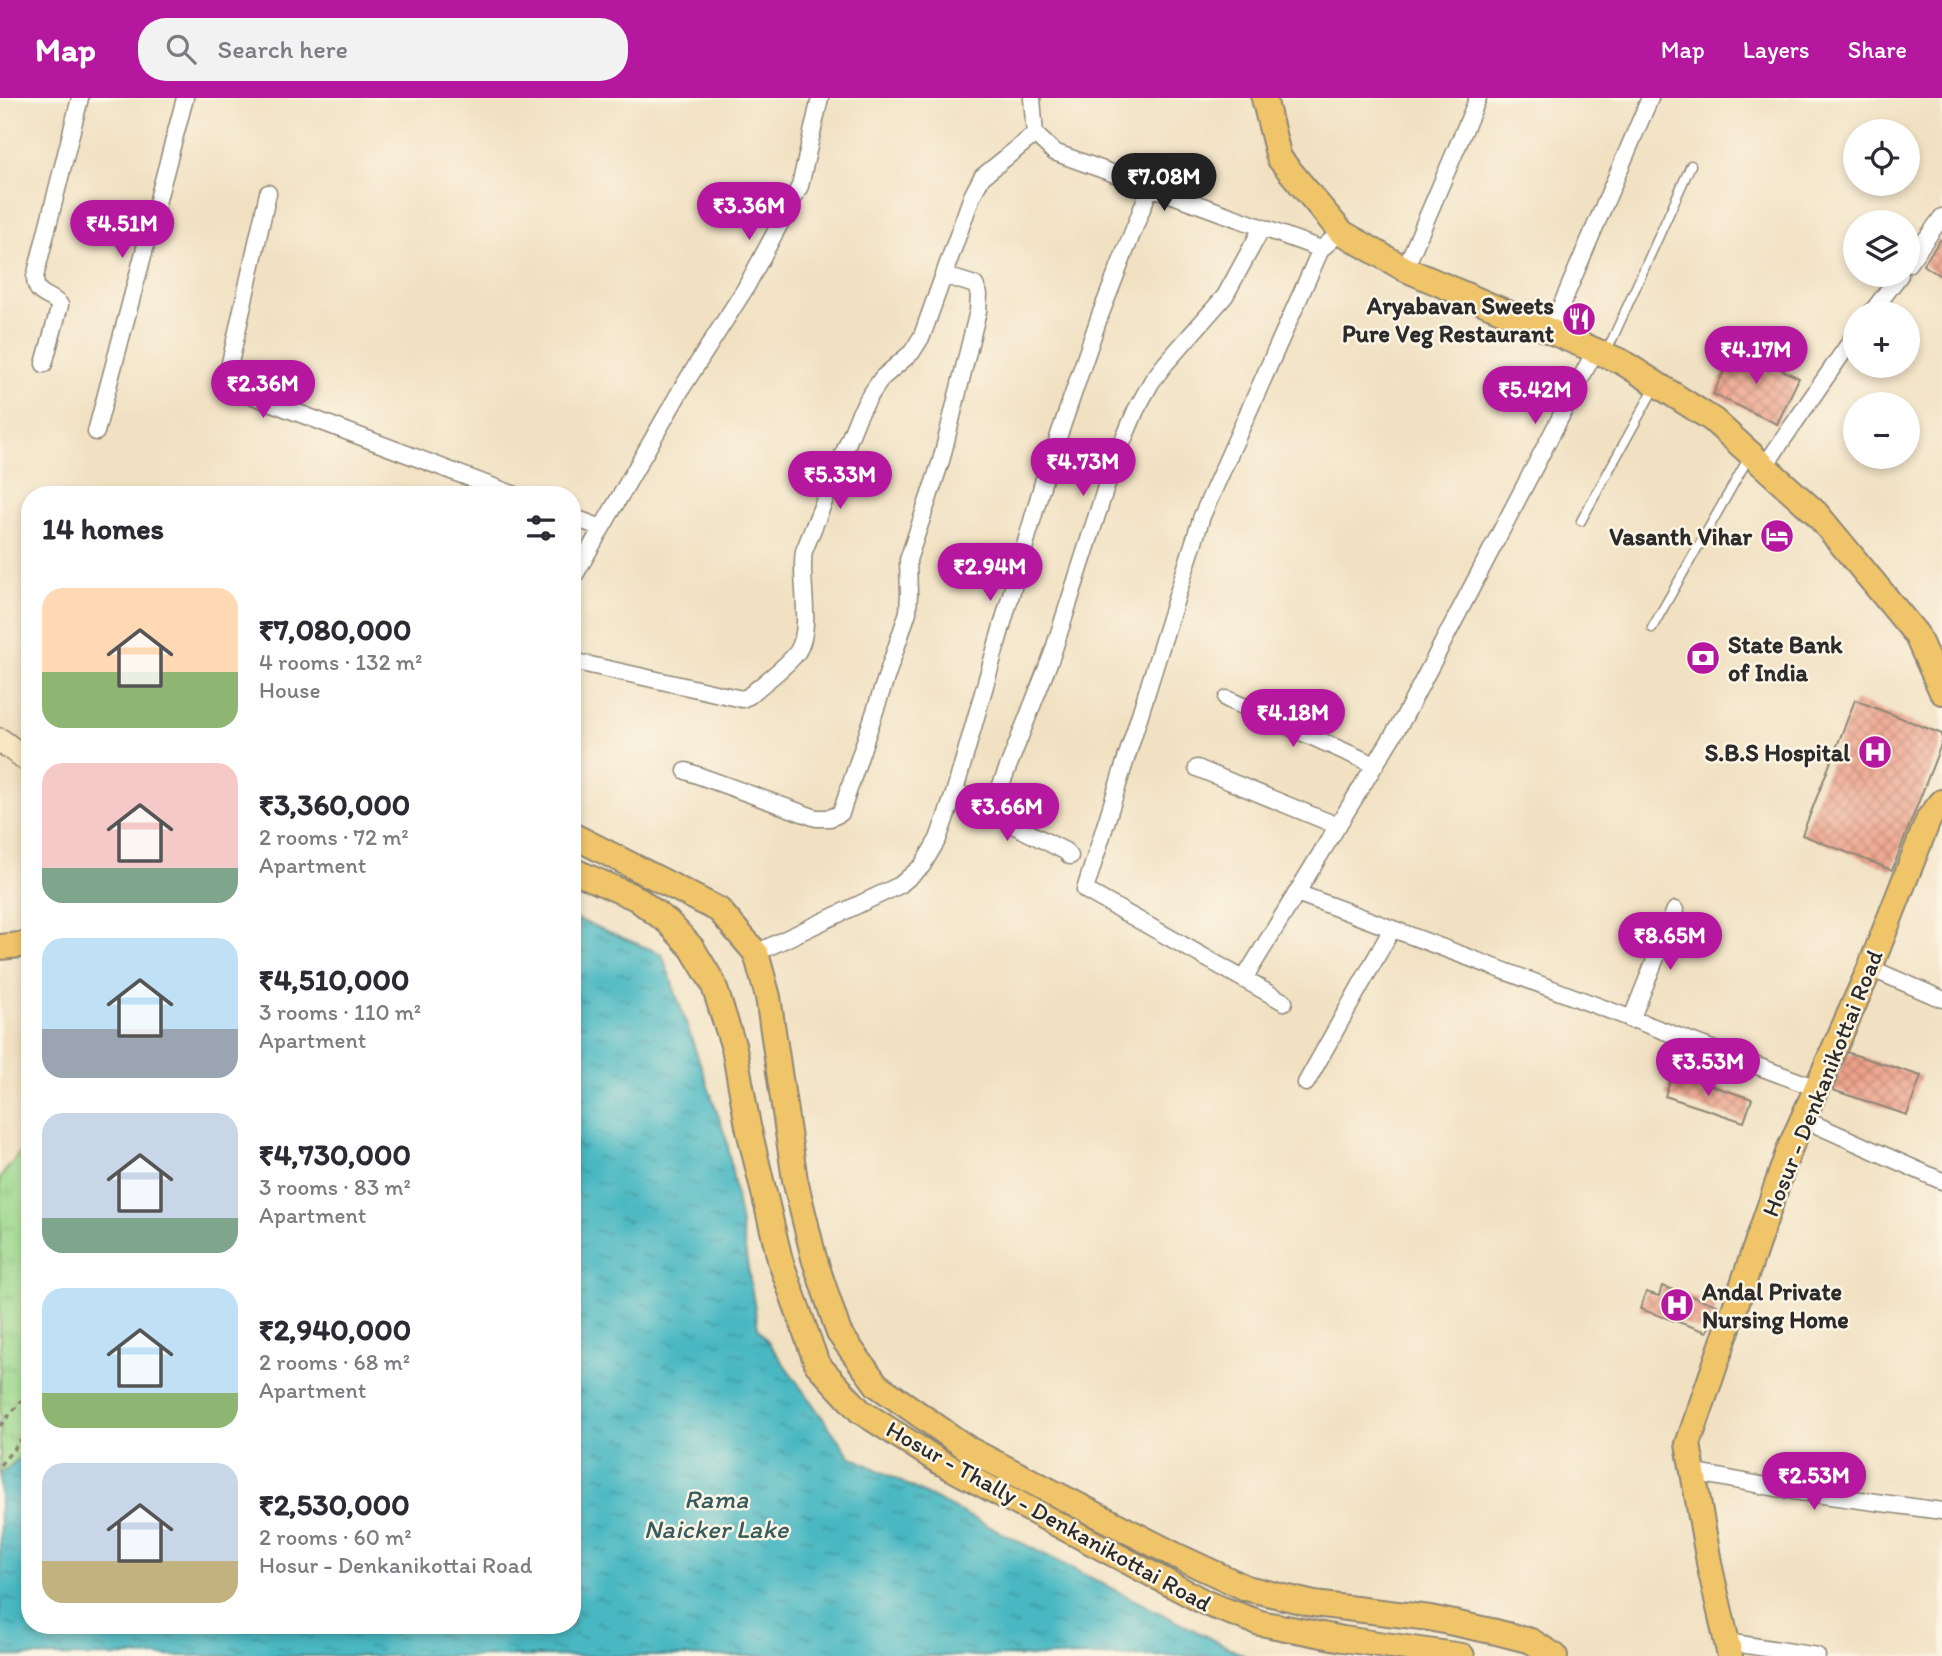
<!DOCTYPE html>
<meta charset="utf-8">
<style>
body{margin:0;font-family:Itim,sans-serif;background:#f2f2f3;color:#2b2b33;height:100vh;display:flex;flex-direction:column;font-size:26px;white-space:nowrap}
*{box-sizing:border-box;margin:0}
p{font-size:23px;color:#7c7c81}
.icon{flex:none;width:38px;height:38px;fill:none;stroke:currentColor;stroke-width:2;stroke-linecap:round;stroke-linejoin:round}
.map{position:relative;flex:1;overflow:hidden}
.side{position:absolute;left:21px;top:388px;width:560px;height:1148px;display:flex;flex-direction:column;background:#fff;border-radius:28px;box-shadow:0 4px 10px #0003}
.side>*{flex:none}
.tools{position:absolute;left:1843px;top:21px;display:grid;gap:14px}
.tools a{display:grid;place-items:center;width:77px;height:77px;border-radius:50%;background:#fff;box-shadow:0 4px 10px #0003;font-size:35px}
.price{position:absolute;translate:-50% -60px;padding:0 16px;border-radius:24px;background:#b5179e;color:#fff;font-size:23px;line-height:46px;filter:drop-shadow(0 2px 4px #0008)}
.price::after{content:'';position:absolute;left:50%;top:42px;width:21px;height:16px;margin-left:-10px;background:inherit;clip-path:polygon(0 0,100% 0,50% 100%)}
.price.selected{background:#222;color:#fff}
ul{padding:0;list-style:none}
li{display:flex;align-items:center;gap:21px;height:175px;padding:0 21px}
li span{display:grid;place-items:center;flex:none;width:196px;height:140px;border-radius:21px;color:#555}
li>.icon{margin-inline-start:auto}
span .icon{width:84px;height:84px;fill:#fffc;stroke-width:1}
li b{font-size:30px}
h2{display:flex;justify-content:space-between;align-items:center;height:84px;padding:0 21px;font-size:30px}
header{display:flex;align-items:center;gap:42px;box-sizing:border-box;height:98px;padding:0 35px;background:#b5179e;color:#fff}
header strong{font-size:33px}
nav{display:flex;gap:38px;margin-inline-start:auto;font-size:24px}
.search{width:490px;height:63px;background:#f2f2f3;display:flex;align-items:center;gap:18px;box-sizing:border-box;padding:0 24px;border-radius:28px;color:#7c7c81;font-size:26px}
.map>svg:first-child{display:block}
.park{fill:url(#park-tufts);stroke:#63825c;stroke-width:2}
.water{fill:url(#water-ripples);stroke:#3a7276;stroke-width:2}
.building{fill:url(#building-cross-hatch)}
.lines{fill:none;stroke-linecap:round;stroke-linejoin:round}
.lane-casing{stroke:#8e8676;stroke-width:11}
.street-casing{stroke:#8e8676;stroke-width:19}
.secondary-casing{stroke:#8e8676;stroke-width:26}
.primary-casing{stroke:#8e8676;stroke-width:28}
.path{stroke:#8e8676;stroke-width:3.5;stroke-dasharray:5 5;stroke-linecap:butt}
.lane{stroke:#fff;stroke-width:8}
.street{stroke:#fff;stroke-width:16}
.secondary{stroke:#f9e7c3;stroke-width:23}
.primary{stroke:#f0c469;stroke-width:24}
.labels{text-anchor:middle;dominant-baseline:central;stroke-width:5;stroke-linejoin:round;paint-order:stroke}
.poi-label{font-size:24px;font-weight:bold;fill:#2b2b2b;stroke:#fcf5e5;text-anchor:end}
.street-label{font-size:24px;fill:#2b2b2b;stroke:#fcf5e5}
.water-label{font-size:26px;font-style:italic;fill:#365c60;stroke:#fcf5e5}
</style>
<header>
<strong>Map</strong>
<div class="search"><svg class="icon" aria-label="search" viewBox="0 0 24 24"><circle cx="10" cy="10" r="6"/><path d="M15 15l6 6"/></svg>Search here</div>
<nav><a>Map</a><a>Layers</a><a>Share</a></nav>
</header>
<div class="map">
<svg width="1942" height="1558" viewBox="0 0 1942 1558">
<defs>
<pattern id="park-tufts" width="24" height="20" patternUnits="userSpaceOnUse" patternTransform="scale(1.75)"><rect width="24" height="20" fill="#9bd88d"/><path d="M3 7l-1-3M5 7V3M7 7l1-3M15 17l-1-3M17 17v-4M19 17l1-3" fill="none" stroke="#86ba7a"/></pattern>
<pattern id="water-ripples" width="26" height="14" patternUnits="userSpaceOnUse" patternTransform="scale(1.75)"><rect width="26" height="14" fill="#49b8c2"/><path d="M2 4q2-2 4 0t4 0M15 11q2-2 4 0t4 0" fill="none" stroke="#3d969e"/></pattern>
<pattern id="building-cross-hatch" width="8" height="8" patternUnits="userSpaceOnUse" patternTransform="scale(1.75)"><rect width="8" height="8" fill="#eda089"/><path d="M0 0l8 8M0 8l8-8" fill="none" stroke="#c08370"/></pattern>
</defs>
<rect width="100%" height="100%" fill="#fcf5e5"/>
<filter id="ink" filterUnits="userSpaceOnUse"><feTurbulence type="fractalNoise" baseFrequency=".0143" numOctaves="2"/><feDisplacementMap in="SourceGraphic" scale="14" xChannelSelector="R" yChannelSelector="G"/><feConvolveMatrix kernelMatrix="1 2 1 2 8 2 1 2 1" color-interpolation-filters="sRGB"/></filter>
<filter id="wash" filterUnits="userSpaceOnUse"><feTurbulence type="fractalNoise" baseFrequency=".00686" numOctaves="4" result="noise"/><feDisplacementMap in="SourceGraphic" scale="28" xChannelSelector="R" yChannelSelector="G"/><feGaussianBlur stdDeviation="1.57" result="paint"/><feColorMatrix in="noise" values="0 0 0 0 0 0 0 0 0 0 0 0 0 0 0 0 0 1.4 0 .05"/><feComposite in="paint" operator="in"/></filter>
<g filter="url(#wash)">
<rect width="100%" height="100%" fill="#f1e1c2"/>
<!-- park -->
<path class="park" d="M30,1042V1351L0,1377V1080Z"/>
<!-- water -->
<path class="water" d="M572,819L662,856L727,1043L758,1230L850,1358L1245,1558H0V1377L30,1351V1528H572Z"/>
<g id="blocks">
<!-- building -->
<path class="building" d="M1940,142L1942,143V179L1923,167Z
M1735,250L1799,280L1777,326L1713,296Z
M1855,602L1942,636V644L1892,772L1802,737Z
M1846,954L1921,978L1907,1017L1833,992Z
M1673,975L1752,1001L1744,1024L1665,998Z
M1662,1188L1717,1207L1707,1234L1640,1211L1646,1194L1659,1198Z"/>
</g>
</g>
<g filter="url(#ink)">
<use href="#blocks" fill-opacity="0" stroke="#8e8676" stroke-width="2"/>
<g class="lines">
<!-- lane casing -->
<g class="lane-casing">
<path id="lane" d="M1607,253L1691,67
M1581,423L1655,289
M1652,530L1749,359"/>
</g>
<!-- street casing -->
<g class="street-casing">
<path id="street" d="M1032,0L1035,36L1054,54L1321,151L1341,134
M268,95L230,265L233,282L248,296L515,397
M1908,166L1942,119
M1405,171L1478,0
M1871,215L1900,177
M1550,234L1650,0
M44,266L60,207C49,195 35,199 35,179L80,0
M96,334L185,0
M1764,369L1855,237
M572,419L602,430
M572,482L682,290L745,191L800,88L820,0
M572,563L742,601L749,598C763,585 788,568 798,553C813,528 799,482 804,453L859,317L869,299L882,280L912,254L922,238L972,98L982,79L1035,36
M1227,601L1375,667
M1197,670L1338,728
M686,673L816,720H830L841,715L908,514L909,496L908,462L941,363L978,213L979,196L975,187L943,177
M954,696C970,698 985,703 999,692L1052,557L1114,364L1136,312L1152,283L1166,265L1225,198L1262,130
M993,697L996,712L1011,726L1065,753L1070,758
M1297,795L1816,990
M756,855L900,787L922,768L938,741L954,696L1044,381L1099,220L1150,90
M1870,870L1942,901
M1244,881L1403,621L1595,253
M1284,904L1085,792L1202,418L1321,151
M1631,922L1675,812
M1306,985L1392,831
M1803,1021L1942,1083
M1692,1374L1793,1393L1942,1413
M1727,1544L1817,1558"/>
</g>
<!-- secondary casing -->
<g class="secondary-casing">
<path id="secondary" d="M0,642L30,664"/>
</g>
<!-- primary casing -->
<g class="primary-casing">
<path id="primary" d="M1264,0L1279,60L1341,134L1405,171L1622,264L1713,322L1816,415L1916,536L1942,594
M572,737L719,812L756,855L768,899L795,1082L814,1160L839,1235L877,1287L970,1352L1177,1458L1246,1490L1314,1506L1430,1520L1496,1534L1531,1543L1555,1558
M572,772L636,800L668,824L692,850L713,885L734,950L748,1028L780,1162L817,1266L860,1313L940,1364L1208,1506L1260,1525L1343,1541L1462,1558
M0,849L30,846
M1730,1558L1710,1470L1688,1346L1789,1052L1870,870L1929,720L1942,704"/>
</g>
<!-- path -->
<path class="path" d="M0,1328L30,1293
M0,1367L30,1332"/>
<!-- lane -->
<use href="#lane" class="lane"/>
<!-- street -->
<use href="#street" class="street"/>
<!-- secondary -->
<use href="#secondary" class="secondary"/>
<!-- primary -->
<use href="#primary" class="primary"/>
</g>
</g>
<!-- icons -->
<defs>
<g id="restaurant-disc" transform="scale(1.75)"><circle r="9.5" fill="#b5179e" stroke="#fcf5e5"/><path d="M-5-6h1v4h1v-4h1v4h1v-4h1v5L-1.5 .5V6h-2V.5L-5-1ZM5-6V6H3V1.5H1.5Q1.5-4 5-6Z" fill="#fff"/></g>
<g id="hotel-disc" transform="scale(1.75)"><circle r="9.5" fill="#b5179e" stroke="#fcf5e5"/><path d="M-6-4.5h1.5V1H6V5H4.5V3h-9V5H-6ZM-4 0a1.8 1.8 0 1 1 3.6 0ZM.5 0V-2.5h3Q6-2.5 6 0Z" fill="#fff"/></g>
<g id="bank-disc" transform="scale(1.75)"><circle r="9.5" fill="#b5179e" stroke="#fcf5e5"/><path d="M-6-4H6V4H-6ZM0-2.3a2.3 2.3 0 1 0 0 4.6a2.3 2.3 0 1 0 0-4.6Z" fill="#fff"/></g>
<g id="hospital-disc" transform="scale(1.75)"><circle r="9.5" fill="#b5179e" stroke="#fcf5e5"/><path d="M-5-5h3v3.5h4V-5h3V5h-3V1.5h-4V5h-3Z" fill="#fff"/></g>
</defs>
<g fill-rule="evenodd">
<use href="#restaurant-disc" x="1579" y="221"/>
<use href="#hotel-disc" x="1777" y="438"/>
<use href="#bank-disc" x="1703" y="560"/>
<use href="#hospital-disc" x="1875" y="654"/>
<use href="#hospital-disc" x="1677" y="1207"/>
</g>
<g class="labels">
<!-- poi labels -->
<g class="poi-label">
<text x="1554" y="207">Aryabavan Sweets<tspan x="1554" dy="28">Pure Veg Restaurant</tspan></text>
<text x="1752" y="438">Vasanth Vihar</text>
<text x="1728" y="546" text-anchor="start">State Bank<tspan x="1728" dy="28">of India</tspan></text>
<text x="1850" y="654">S.B.S Hospital</text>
<text x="1702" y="1193" text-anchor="start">Andal Private<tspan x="1702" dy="28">Nursing Home</tspan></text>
</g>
<!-- street labels -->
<g class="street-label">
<text transform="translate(1822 985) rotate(-68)">Hosur - Denkanikottai Road</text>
<text transform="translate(1049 1418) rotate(29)">Hosur - Thally - Denkanikottai Road</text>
</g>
<!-- water labels -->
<g class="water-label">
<text x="716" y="1401">Rama<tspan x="716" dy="30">Naicker Lake</tspan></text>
</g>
</g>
</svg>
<div class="tools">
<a><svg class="icon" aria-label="locate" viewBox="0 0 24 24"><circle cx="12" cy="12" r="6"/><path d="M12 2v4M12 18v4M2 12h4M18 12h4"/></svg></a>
<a><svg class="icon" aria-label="layers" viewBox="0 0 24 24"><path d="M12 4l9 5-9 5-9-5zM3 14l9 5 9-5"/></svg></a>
<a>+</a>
<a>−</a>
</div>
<b class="price selected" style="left:1164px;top:115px">₹7.08M</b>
<b class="price" style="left:749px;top:144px">₹3.36M</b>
<b class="price" style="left:122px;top:162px">₹4.51M</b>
<b class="price" style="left:1756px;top:288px">₹4.17M</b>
<b class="price" style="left:263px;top:322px">₹2.36M</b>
<b class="price" style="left:1535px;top:328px">₹5.42M</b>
<b class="price" style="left:1083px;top:400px">₹4.73M</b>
<b class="price" style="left:840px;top:413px">₹5.33M</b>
<b class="price" style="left:990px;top:505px">₹2.94M</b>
<b class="price" style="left:1293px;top:651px">₹4.18M</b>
<b class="price" style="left:1007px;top:745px">₹3.66M</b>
<b class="price" style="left:1670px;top:874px">₹8.65M</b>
<b class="price" style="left:1708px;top:1000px">₹3.53M</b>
<b class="price" style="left:1814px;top:1414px">₹2.53M</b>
<section class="side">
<h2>14 homes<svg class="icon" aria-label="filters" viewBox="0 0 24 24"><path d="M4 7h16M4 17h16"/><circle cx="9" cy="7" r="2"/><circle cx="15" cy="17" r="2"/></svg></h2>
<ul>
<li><span style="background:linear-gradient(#ffd9b3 60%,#8fb573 0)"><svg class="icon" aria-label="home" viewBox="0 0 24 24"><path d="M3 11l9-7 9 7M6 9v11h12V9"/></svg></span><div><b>₹7,080,000</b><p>4 rooms · 132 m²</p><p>House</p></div></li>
<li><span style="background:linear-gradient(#f6c9c9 75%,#7fa58c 0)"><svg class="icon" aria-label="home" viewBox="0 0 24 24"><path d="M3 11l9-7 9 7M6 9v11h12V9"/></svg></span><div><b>₹3,360,000</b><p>2 rooms · 72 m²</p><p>Apartment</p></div></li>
<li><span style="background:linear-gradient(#bfe0f5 65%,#9aa5b1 0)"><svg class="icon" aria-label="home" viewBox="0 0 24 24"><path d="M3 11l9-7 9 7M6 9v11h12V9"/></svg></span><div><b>₹4,510,000</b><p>3 rooms · 110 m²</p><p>Apartment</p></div></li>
<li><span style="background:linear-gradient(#c9d6e8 75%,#7fa58c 0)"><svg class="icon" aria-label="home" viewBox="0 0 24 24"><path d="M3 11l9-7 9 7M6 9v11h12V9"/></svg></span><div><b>₹4,730,000</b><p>3 rooms · 83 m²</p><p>Apartment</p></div></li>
<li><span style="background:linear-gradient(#bfe0f5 75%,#8fb573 0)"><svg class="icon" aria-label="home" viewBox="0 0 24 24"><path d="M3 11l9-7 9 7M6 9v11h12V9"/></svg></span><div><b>₹2,940,000</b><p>2 rooms · 68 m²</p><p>Apartment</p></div></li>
<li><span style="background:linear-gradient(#c9d6e8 70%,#c2b280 0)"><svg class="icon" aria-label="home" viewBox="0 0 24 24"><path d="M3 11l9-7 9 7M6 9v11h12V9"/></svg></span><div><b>₹2,530,000</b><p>2 rooms · 60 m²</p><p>Hosur - Denkanikottai Road</p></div></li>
</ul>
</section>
</div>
